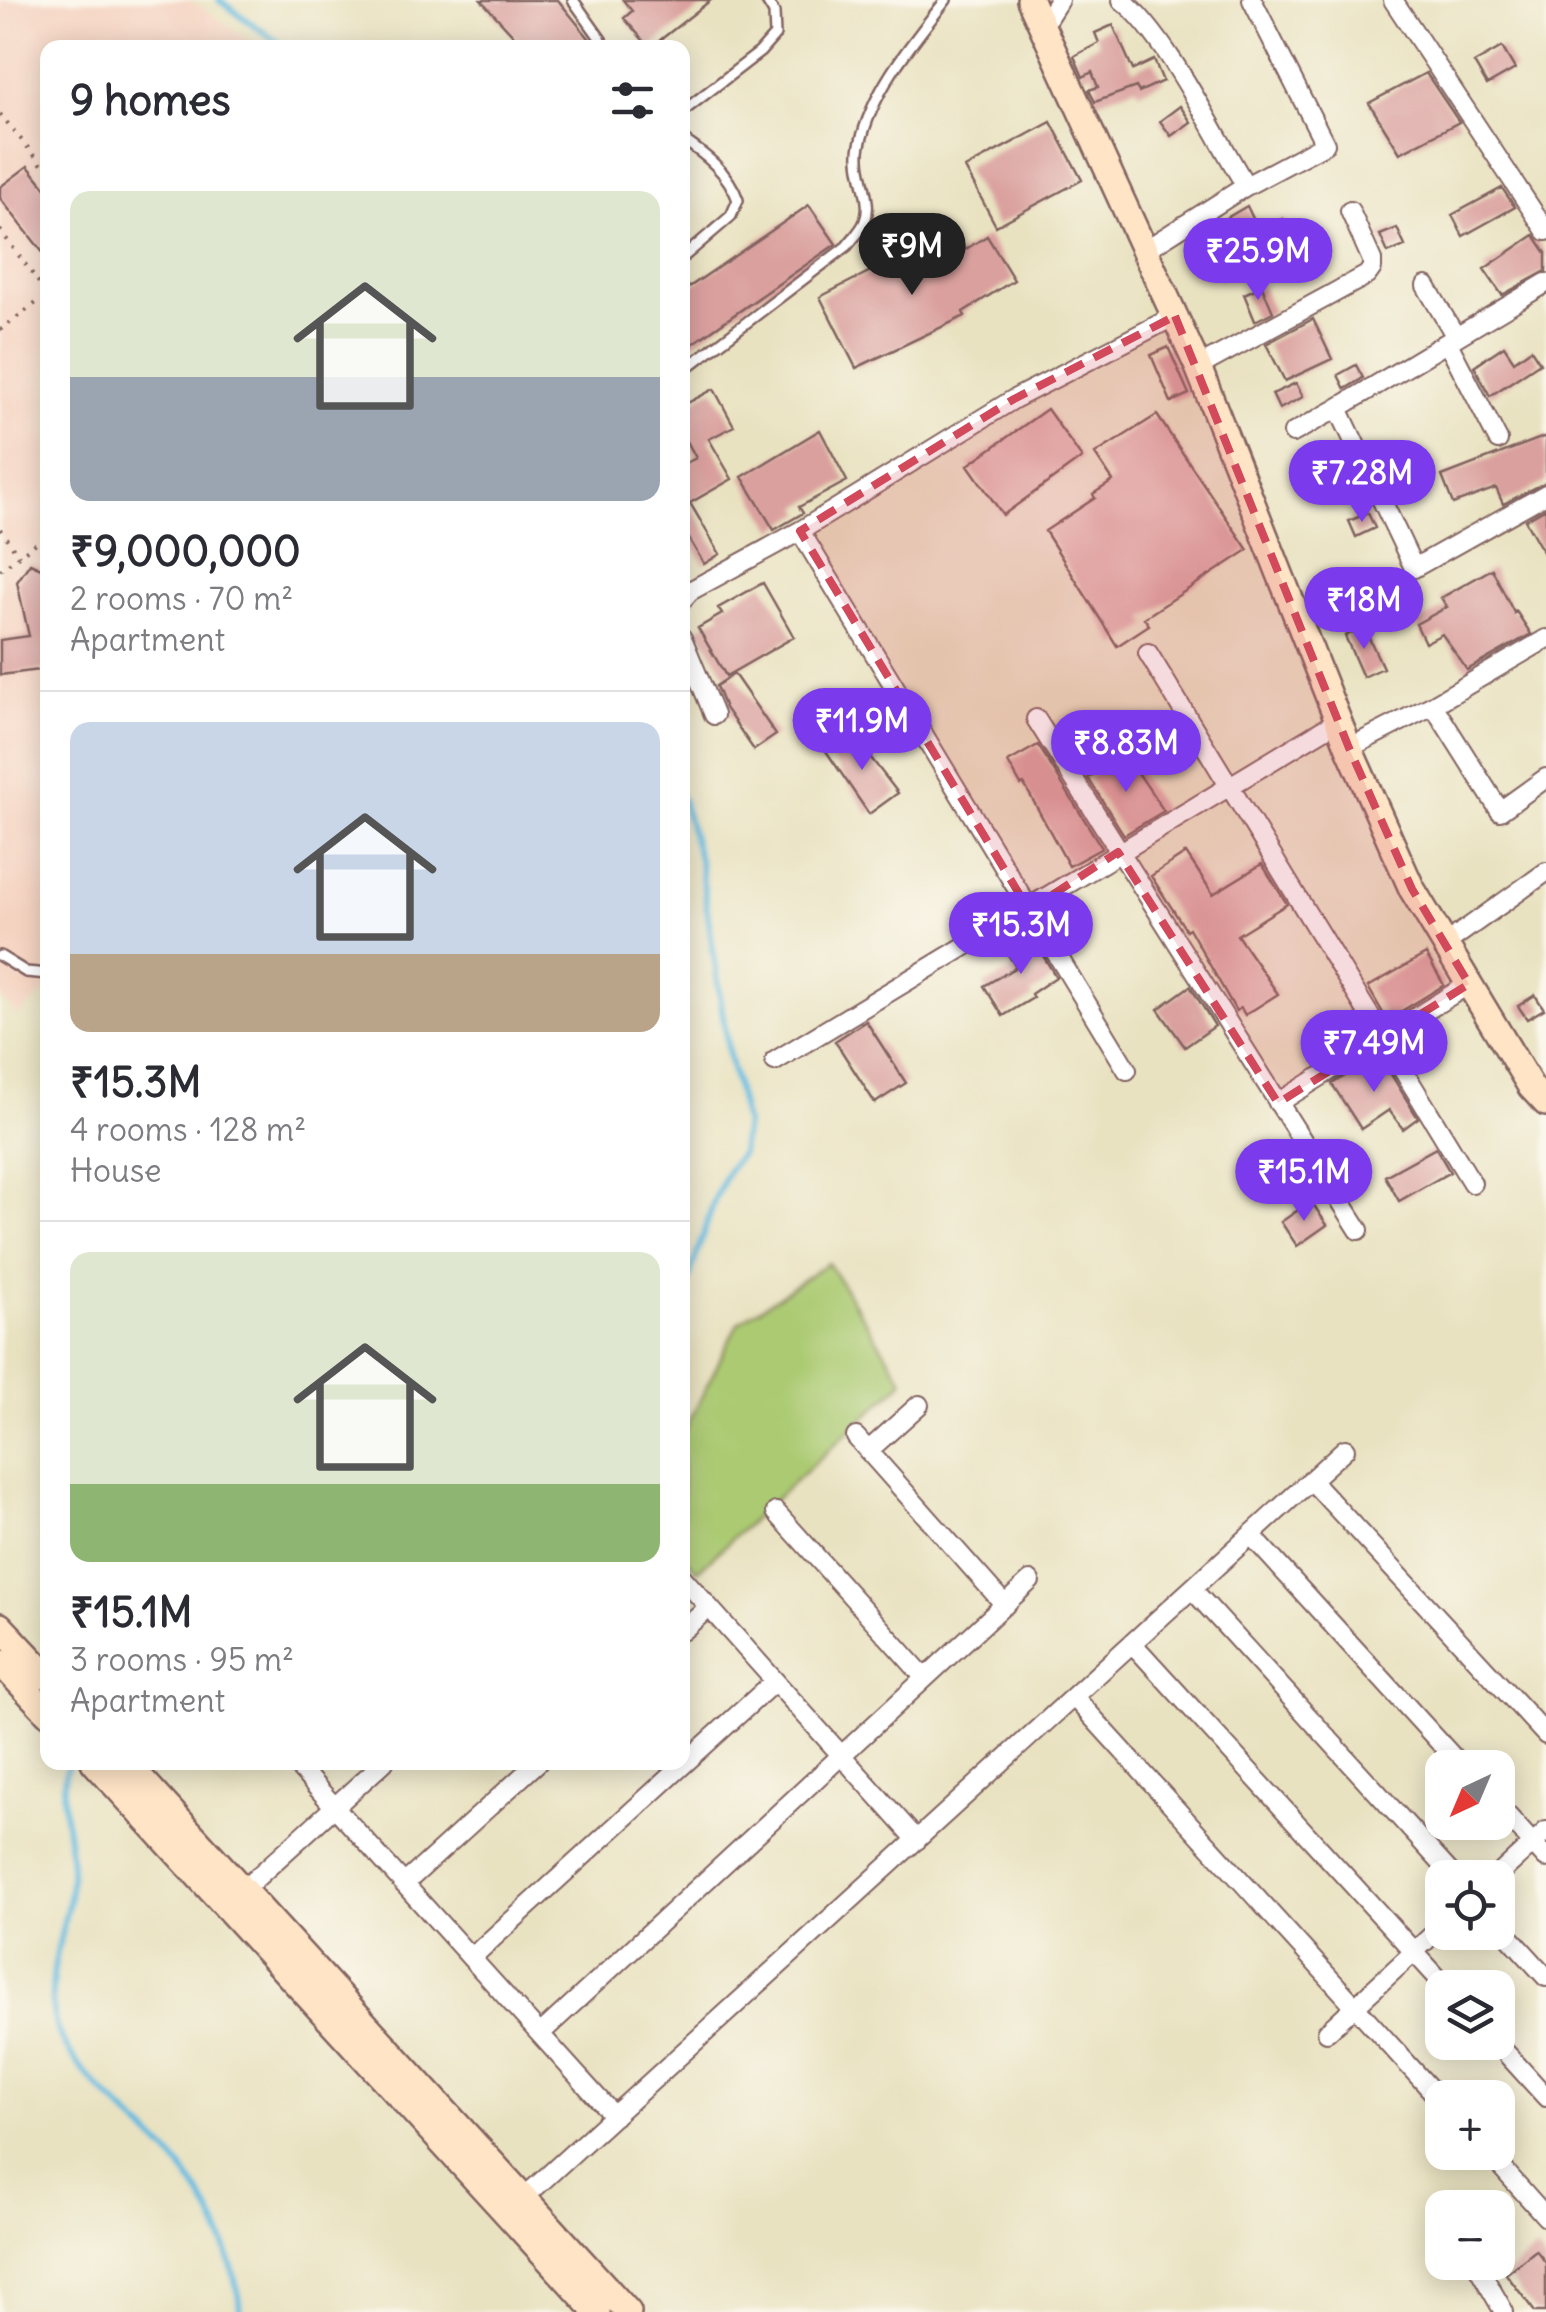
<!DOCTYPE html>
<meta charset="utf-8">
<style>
body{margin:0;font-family:Delius,sans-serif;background:#f7f7f7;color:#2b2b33;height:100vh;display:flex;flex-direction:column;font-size:38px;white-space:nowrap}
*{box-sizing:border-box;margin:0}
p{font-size:32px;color:#7c7c81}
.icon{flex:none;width:55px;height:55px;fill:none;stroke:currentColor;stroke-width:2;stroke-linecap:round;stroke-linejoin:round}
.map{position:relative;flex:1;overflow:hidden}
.drawer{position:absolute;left:40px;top:40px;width:650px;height:1730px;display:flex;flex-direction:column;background:#fff;border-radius:20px;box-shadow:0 5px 25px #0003}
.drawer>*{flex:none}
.needle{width:65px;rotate:224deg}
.buttons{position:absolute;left:1425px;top:1750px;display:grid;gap:20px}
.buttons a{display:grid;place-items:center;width:90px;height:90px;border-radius:20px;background:#fff;box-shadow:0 5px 25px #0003;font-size:50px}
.price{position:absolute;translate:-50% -85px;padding:0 22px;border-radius:35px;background:#7c3aed;color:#fff;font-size:32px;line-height:65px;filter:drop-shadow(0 2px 5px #0008)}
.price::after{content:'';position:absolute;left:50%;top:60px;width:30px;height:22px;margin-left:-15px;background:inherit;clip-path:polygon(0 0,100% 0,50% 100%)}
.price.selected{background:#222;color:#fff}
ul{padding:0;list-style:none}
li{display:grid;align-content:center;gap:20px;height:530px;padding:0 30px}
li+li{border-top:2px solid #e1e1e2}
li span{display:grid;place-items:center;height:310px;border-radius:20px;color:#555}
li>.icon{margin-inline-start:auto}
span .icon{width:180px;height:180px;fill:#fffc;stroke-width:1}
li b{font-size:42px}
h2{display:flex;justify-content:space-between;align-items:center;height:120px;padding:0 30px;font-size:42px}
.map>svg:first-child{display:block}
.built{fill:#f5d3c1}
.green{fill:#abca72;stroke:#7a744e;stroke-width:2.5}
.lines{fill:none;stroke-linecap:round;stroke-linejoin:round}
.stream{stroke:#61badf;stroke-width:6}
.building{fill:#daa09e}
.lane-casing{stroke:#826360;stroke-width:14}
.street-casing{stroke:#826360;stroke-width:22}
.secondary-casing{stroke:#826360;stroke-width:30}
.path{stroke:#826360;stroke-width:4;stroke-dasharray:2.5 8;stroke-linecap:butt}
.lane{stroke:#fff;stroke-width:9}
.street{stroke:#fff;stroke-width:18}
.secondary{stroke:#ffe4c6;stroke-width:25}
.marked{fill:#d1495b;fill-opacity:0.2;stroke:#d1495b;stroke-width:8;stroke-dasharray:20 12;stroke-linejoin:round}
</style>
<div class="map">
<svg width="1546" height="2312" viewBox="0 0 1546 2312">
<rect width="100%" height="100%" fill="#fbf7ec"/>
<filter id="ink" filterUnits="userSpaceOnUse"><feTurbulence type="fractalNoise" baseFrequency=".01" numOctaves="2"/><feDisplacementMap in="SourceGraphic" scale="20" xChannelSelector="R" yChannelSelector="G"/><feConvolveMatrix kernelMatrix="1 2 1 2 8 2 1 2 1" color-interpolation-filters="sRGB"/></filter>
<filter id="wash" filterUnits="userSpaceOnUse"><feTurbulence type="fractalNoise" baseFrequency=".0048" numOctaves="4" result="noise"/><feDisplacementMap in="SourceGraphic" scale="40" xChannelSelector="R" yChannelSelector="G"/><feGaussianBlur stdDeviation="2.25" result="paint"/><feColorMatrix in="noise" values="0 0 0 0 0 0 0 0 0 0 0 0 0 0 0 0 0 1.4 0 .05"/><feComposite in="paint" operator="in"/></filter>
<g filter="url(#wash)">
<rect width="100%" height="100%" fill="#e9e2c1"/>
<!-- built -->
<path class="built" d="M0,0H190L259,47L48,48L47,991L17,1016L0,995Z"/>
<!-- green -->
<path class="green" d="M828,1263L904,1381L697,1571L683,1554L682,1436L738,1323Z"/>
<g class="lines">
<!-- stream -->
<path class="stream" d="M219,0L286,48
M682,799L700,863L729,1056L745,1123L741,1153L727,1172L714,1201L682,1300
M69,1762C54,1796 74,1843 71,1882C67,1926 45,1973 54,2018C63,2066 131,2115 165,2150C208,2194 233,2251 241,2312"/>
</g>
<g id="blocks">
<!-- building -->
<path class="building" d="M481,0H558L597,48H525Z
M623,0H711L650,48L624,18L632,11Z
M1113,25L1133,70L1154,60L1163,81L1139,92L1136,87L1095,102L1089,90L1098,87L1092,72L1083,77L1074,56L1099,43L1095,33Z
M1502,47L1515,69L1487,85L1474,63Z
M1426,73L1459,122L1400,153L1369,103Z
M1180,106L1191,122L1171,136L1160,121Z
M1051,122L1082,180L996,226L965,168Z
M28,166L48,191V259L0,198V187Z
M1502,188L1515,207L1463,236L1452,215Z
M809,205L836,244L682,351V292Z
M1247,206L1258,229L1283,219L1290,237L1238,258L1242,266L1220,279L1196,236Z
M1397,228L1405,246L1388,253L1380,235Z
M1534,235L1546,253V271L1502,295L1484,269Z
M987,236L1014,280L963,312L965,316L856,368L820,297L929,241L940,265Z
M1262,286L1273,312L1255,321L1244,294Z
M1313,319L1332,359L1285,381L1266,344Z
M1504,346L1514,361L1531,349L1540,363L1490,396L1474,366Z
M1168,347L1189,394L1171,402L1151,355Z
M1356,365L1363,378L1345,389L1338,375Z
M1296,383L1303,397L1279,409L1272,394Z
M714,389L734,426L709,439L732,479L690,503L720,554L704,564L682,527V465L696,458L682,432V406Z
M1047,409L1082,458L1003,515L968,465Z
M1157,415L1248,550L1144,618L1149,625L1117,646L1045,531L1095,498L1093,494L1113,481L1095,454Z
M820,430L847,481L799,507L803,513L774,530L742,477Z
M1546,436V482L1503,504L1496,488L1453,504L1442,476Z
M1546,508V557L1525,520Z
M1368,513L1375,528L1356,537L1349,521Z
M30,563L48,571V669L0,675V640L29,636L17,582Z
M1492,569L1514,613L1516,611L1531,634L1467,670L1442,634L1425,643L1416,624L1447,607L1441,598Z
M763,583L794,637L726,676L698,628L722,614L718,608Z
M1364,627L1383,668L1363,677L1345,636Z
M734,674L776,735L754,750L725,708L716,686Z
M851,732L898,793L869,814L826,751Z
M1038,745L1102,848L1069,866L1024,784L1021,785L1008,762Z
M1126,755L1164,811L1124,835L1088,778Z
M1186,853L1213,894L1262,864L1287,904L1237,935L1278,994L1245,1015L1241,1008L1236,1011L1189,928L1186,930L1151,876Z
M1030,934L1056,977L1031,994L1033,998L1003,1016L984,986L1016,967L1005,950Z
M1426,954L1444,985L1387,1020L1368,987Z
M1190,986L1215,1026L1185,1047L1158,1009Z
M1535,995L1544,1009L1527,1019L1518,1006Z
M866,1021L906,1083L875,1103L835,1041Z
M1379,1055L1418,1118L1403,1129L1389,1110L1361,1129L1332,1084Z
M1436,1148L1450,1172L1399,1201L1385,1176Z
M1311,1201L1327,1225L1297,1246L1281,1222Z
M1536,2250L1546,2263V2312H1535L1506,2274Z"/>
</g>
</g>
<g filter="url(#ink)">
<use href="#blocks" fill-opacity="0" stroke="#826360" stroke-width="2.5"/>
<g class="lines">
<!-- lane casing -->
<g class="lane-casing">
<path id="lane" d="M573,0L607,48
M682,112L760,52L775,35L774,13L766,0
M682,139C706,155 728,172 738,200L731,216L682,258
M684,370L847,246C853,238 862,230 865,221C874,199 854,171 860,145C872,90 912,43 946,0
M0,956L26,972L48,974"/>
</g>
<!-- street casing -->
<g class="street-casing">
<path id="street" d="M1122,0C1167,36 1214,134 1246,186
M1393,0L1546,231
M1041,28L1059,0
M1145,250L1246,186L1325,144L1252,0
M1546,283L1338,408L1414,568L1546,494
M1426,286L1456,337
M1448,343L1498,440
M1198,367L1367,275L1372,268V260L1350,211
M1293,433L1338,408
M800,531L1127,1070
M682,600L690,591L800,531L1014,399L1175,316
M682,638L714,715
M1148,653L1472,1183
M1433,705L1500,811L1546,778
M1036,719L1359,1230
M1349,748L1433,705L1546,639
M1445,944L1546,872
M775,1061L1339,720
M1278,1103L1469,984
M856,1437L1005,1605
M868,1451L919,1405
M1311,1480L1546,1735
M776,1512L925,1678
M1251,1535L1463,1768
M682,1577L917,1840
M1192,1589L1455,1878
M682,1631L709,1607
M1132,1643L1447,1988
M1074,1697L1442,2102
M294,1762L614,2116
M1498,1805L1546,1858
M1495,1878L1546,1831
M404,1884L538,1762
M243,1890L384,1762
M1498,1924L1546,1977
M471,1958L775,1681
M1327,2032L1442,1926
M540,2034L1030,1581
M1496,2042L1546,2097
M1488,2152L1546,2217
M518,2203L1345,1449
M1475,2262L1504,2312"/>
</g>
<!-- secondary casing -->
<g class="secondary-casing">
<path id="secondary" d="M1030,0L1198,367L1349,748L1412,889L1531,1087L1546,1103
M0,1626L48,1677
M0,1662L48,1713
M94,1762L597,2312
M126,1762L628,2312"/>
</g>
<!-- path -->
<path class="path" d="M0,114L48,172
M0,230L48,295
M0,330L47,295
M0,529L19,556
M0,570L48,534"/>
<!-- lane -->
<use href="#lane" class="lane"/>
<!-- street -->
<use href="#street" class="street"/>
<!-- secondary -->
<use href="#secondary" class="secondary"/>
</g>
</g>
<!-- marked area -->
<path class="marked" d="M1175,316L1349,748L1412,889L1469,984L1278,1103L1118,852L1029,910L800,531L1014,399Z"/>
</svg>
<div class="buttons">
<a><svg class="needle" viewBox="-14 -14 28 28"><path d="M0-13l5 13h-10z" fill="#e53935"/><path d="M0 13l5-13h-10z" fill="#7c7c81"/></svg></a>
<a><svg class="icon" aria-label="locate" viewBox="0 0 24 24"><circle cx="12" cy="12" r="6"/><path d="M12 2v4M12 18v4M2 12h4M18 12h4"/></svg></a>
<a><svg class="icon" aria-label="layers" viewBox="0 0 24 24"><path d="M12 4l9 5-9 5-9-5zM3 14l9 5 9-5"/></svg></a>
<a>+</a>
<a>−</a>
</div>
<b class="price selected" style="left:912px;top:298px">₹9M</b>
<b class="price" style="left:1258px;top:303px">₹25.9M</b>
<b class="price" style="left:1362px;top:525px">₹7.28M</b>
<b class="price" style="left:1364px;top:652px">₹18M</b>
<b class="price" style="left:862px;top:773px">₹11.9M</b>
<b class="price" style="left:1126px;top:795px">₹8.83M</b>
<b class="price" style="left:1021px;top:977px">₹15.3M</b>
<b class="price" style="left:1374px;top:1095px">₹7.49M</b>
<b class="price" style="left:1304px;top:1224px">₹15.1M</b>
<section class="drawer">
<h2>9 homes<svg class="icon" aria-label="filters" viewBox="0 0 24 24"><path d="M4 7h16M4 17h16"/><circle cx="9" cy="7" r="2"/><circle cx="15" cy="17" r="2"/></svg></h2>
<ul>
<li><span style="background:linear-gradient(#dfe7d0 60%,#9aa5b1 0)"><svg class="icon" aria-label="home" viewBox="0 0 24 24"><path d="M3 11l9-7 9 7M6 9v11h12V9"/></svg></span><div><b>₹9,000,000</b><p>2 rooms · 70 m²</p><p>Apartment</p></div></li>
<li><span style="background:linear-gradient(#c9d6e8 75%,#b9a48a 0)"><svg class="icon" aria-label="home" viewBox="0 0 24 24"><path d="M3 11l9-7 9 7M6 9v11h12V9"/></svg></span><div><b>₹15.3M</b><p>4 rooms · 128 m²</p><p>House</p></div></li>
<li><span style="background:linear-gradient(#dfe7d0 75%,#8fb573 0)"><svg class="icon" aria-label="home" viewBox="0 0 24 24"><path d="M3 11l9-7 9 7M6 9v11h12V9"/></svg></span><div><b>₹15.1M</b><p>3 rooms · 95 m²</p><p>Apartment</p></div></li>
</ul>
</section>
</div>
